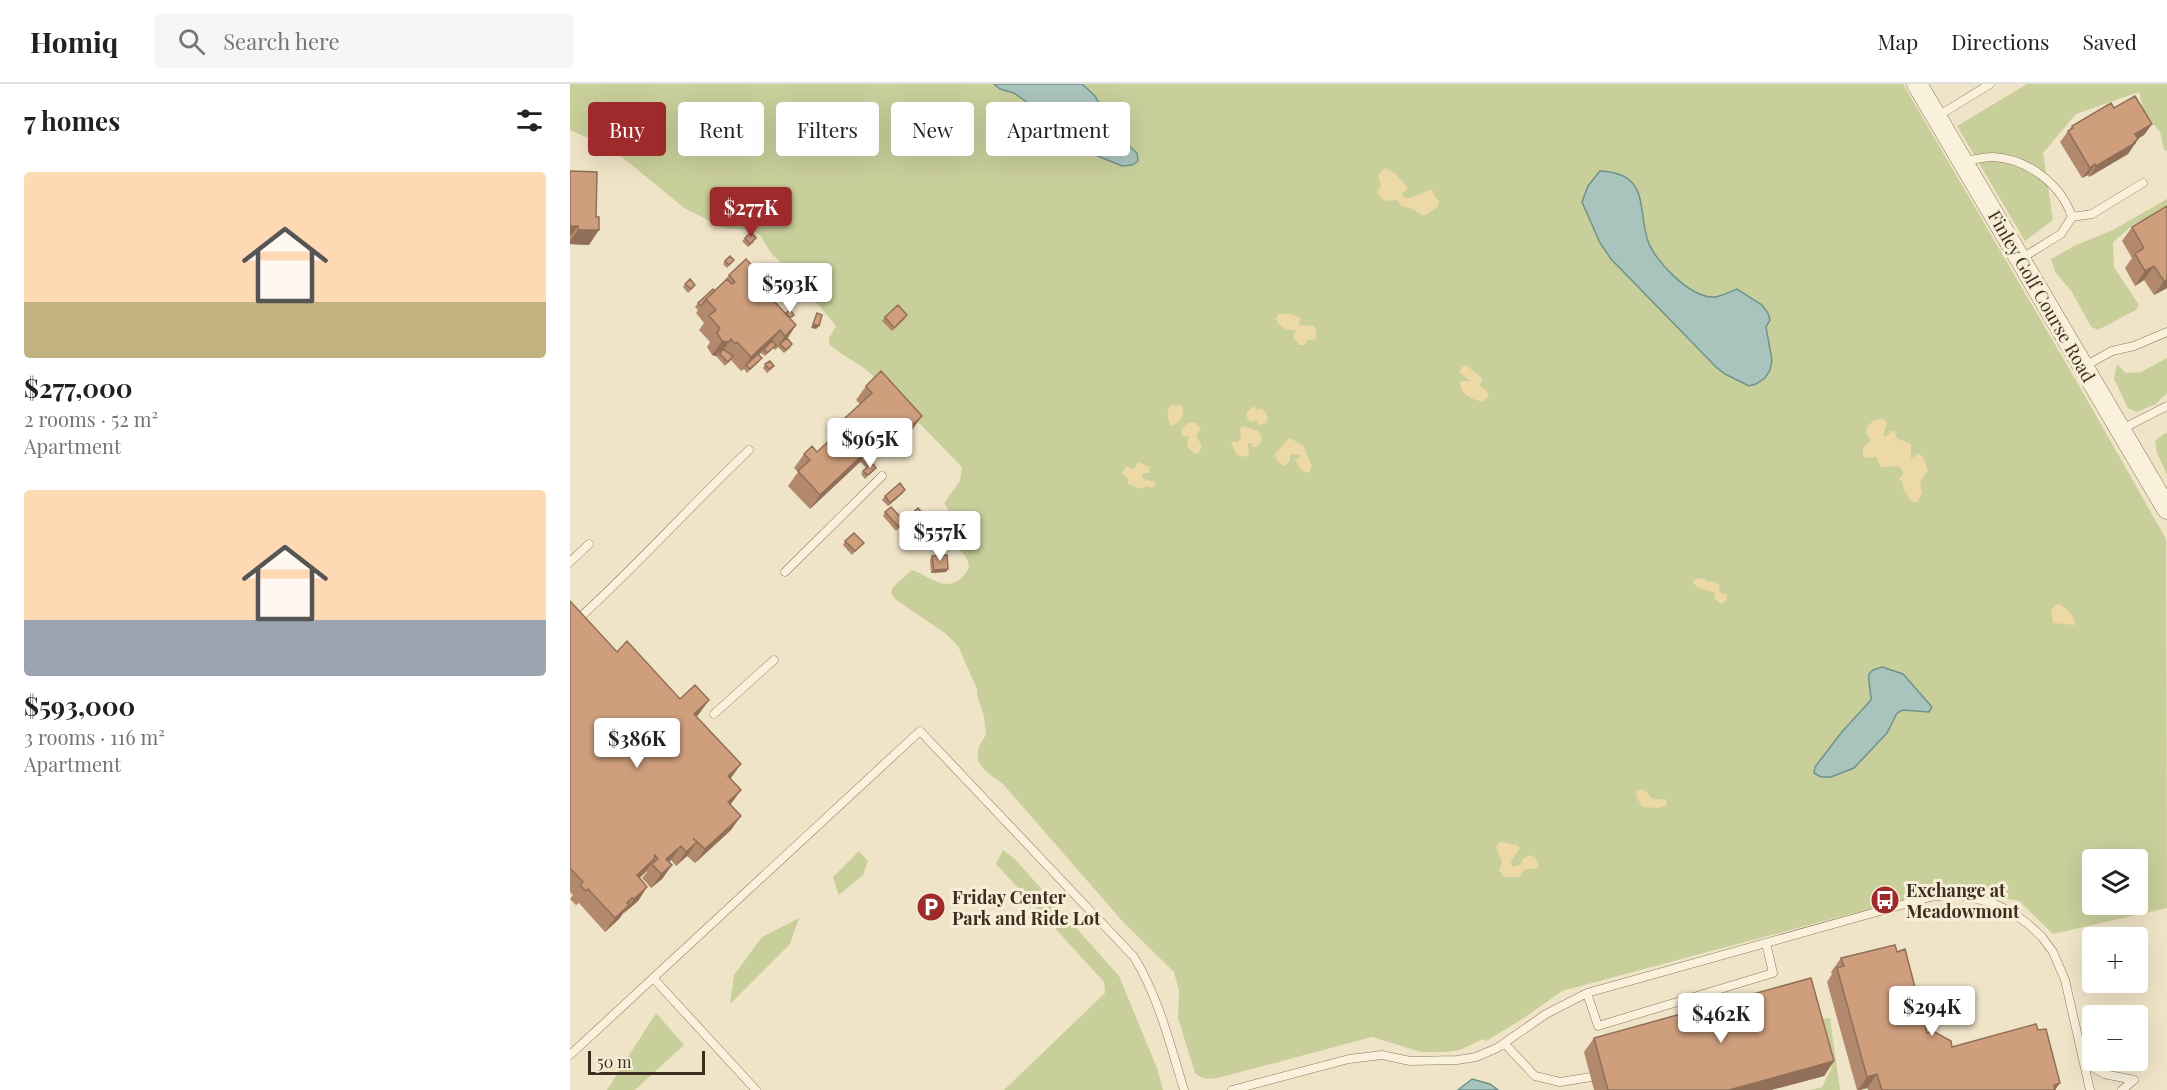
<!DOCTYPE html>
<meta charset="utf-8">
<style>
body{margin:0;font-family:"Playfair Display",serif;background:#f6f6f6;color:#202124;height:100vh;display:flex;flex-direction:column;font-size:22px;white-space:nowrap}
*{box-sizing:border-box;margin:0}
p{font-size:20px;color:#757577}
.icon{flex:none;width:33px;height:33px;fill:none;stroke:currentColor;stroke-width:2;stroke-linecap:round;stroke-linejoin:round}
.map{position:relative;flex:1;overflow:hidden}
.drawer{display:flex;flex-direction:column;background:#fff;width:570px}
.drawer>*{flex:none}
.guide{position:absolute;left:18px;top:18px;width:570px;height:54px;display:flex;gap:12px}
.buttons{position:absolute;left:1512px;top:765px;display:grid;gap:12px}
.buttons a{display:grid;place-items:center;width:66px;height:66px;border-radius:6px;background:#fff;box-shadow:0 6px 24px #0002;font-size:30px}
.scale{position:absolute;left:18px;bottom:15px;width:117px;box-sizing:border-box;padding-left:6px;border:3px solid #3d2e20;border-top:0;font-size:16px;line-height:21px;white-space:nowrap;color:#3d2e20;-webkit-text-stroke:4px #f7eed8;paint-order:stroke}
.price{position:absolute;translate:-50% -51px;padding:0 14px;border-radius:6px;background:#fff;color:#222;font-size:20px;line-height:39px;filter:drop-shadow(0 2px 3px #0008)}
.price::after{content:'';position:absolute;left:50%;top:36px;width:18px;height:14px;margin-left:-9px;background:inherit;clip-path:polygon(0 0,100% 0,50% 100%)}
.price.current{background:#9e2a2b;color:#fff}
ul{padding:0;list-style:none}
li{display:grid;align-content:center;gap:12px;height:318px;padding:0 24px}
li span{display:grid;place-items:center;height:186px;border-radius:6px;color:#555}
li>.icon{margin-inline-start:auto}
span .icon{width:108px;height:108px;fill:#fffc;stroke-width:1}
li b{font-size:26px}
h2{display:flex;justify-content:space-between;align-items:center;height:72px;padding:0 24px;font-size:26px}
.chip{padding:0 21px;border-radius:6px;background:#fff;box-shadow:0 6px 24px #0002;font-size:21px;line-height:54px}
.chip.current{background:#9e2a2b;color:#fff}
header{display:flex;align-items:center;gap:36px;box-sizing:border-box;height:84px;padding:0 30px;background:#fff;border-bottom:2px solid #e0e0e0}
header strong{font-size:28px}
nav{display:flex;gap:33px;margin-inline-start:auto;font-size:21px}
.search{width:420px;height:54px;background:#f6f6f6;display:flex;align-items:center;gap:15px;box-sizing:border-box;padding:0 21px;border-radius:6px;color:#757577;font-size:22px}
main{display:flex;flex:1;min-height:0}
.map>svg:first-child{display:block}
.green{fill:#c9cf9b;fill-rule:evenodd}
.sand{fill:#ecd9a5}
.water{fill:#a9c4bc;stroke:#6f938a;stroke-width:1.5}
.lines{fill:none;stroke-linecap:round;stroke-linejoin:round}
.service-casing{stroke:#8d765c;stroke-width:9}
.tertiary-casing{stroke:#8d765c;stroke-width:21}
.service{stroke:#faf1dc;stroke-width:8}
.tertiary{stroke:#faf1dc;stroke-width:20}
.wall{fill:#b2896c}
.shaded-wall{fill:#916f58}
.building{fill:#cf9f7d;stroke:#916f58;stroke-width:1.5}
.labels{text-anchor:middle;dominant-baseline:central;stroke-width:6;stroke-linejoin:round;paint-order:stroke}
.street-label{font-size:18px;fill:#3d2e20;stroke:#f7eed8}
.poi-label{font-size:18px;font-weight:bold;fill:#3d2e20;stroke:#f7eed8;text-anchor:start}
</style>
<header>
<strong>Homiq</strong>
<div class="search"><svg class="icon" aria-label="search" viewBox="0 0 24 24"><circle cx="10" cy="10" r="6"/><path d="M15 15l6 6"/></svg>Search here</div>
<nav><a>Map</a><a>Directions</a><a>Saved</a></nav>
</header>
<main>
<section class="drawer">
<h2>7 homes<svg class="icon" aria-label="filters" viewBox="0 0 24 24"><path d="M4 7h16M4 17h16"/><circle cx="9" cy="7" r="2"/><circle cx="15" cy="17" r="2"/></svg></h2>
<ul>
<li><span style="background:linear-gradient(#ffd9b3 70%,#c2b280 0)"><svg class="icon" aria-label="home" viewBox="0 0 24 24"><path d="M3 11l9-7 9 7M6 9v11h12V9"/></svg></span><div><b>$277,000</b><p>2 rooms · 52 m²</p><p>Apartment</p></div></li>
<li><span style="background:linear-gradient(#ffd9b3 70%,#9aa5b1 0)"><svg class="icon" aria-label="home" viewBox="0 0 24 24"><path d="M3 11l9-7 9 7M6 9v11h12V9"/></svg></span><div><b>$593,000</b><p>3 rooms · 116 m²</p><p>Apartment</p></div></li>
</ul>
</section>
<div class="map">
<svg width="1597" height="1006" viewBox="0 0 1597 1006">
<rect width="100%" height="100%" fill="#f0e4c8"/>
<!-- green -->
<path class="green" d="M0,0H1333L1511,305L1596,455L1597,824L1483,850L1449,817L1378,804L992,907L954,934L916,957L913,955L890,966L877,968H851L802,953L648,994C638,995 633,996 625,989L608,934L609,907L604,888L554,839L433,700C411,685 398,676 416,651L414,632L407,611V605L388,562L376,550L325,515L321,509L323,503L342,486C360,492 377,511 394,491C398,487 400,483 398,478C396,470 383,460 379,451C383,431 385,438 374,419L390,397L392,383L298,287C285,277 271,271 259,260V254L266,242L218,185L201,169L190,151L184,146L154,144L114,124L41,64L0,46ZM1522,776H1568V820H1522Z
M1457,0H1597V67L1594,66L1590,48L1574,28L1569,8L1506,30L1473,69L1483,136L1455,157L1387,42Z
M1597,115V124L1564,140L1543,158L1544,183L1569,221L1566,226L1528,246L1521,243L1502,208L1485,188L1481,175L1506,161L1543,146Z
M1597,274V309L1586,320L1567,328L1558,324L1544,295L1547,280L1556,289L1571,288Z
M1595,349H1597V391L1587,369L1585,357Z
M433,766L445,775L549,892L587,984L593,1006H434L535,909L534,898L426,780Z
M289,767L298,777L293,791L269,811L263,793Z
M229,834L220,860L160,920L164,891L192,853Z
M86,929L114,961L65,1006H37Z
M1260,934L1270,1006H1240L1252,1003L1262,983L1244,936Z"/>
<!-- sand -->
<path class="sand" d="M815,84C825,88 832,96 838,105L832,110L833,113L840,114L862,105L864,111L869,117L868,122L856,131H851L843,125L831,122L827,116C817,117 814,119 807,108L811,102L808,91Z
M708,230H722L730,234L729,241L744,242L746,246V254L743,256H738L734,261H729L723,253L726,246C717,247 710,244 706,235Z
M896,281L913,295L909,302L916,306L919,312L913,318C904,316 887,310 891,297H900L889,288L891,284Z
M602,321H611C617,330 611,336 603,342L600,340C598,334 595,326 602,321Z
M683,322L688,326L691,324L698,332L696,339L689,341L686,337L682,338L678,336L676,329Z
M1315,335L1317,339L1313,351L1316,352L1322,347H1325L1327,354L1341,360V375L1349,369L1354,375L1358,387C1351,394 1349,399 1352,408L1348,418H1342L1333,405V399L1329,395L1334,389L1329,382L1311,383L1306,373L1296,374L1293,371V364L1301,356L1296,349L1297,343L1304,336Z
M619,338L625,339L631,344L626,352L632,362L629,369L625,370L617,363L619,352H613L611,349L612,344Z
M672,342L688,347L692,353L690,360L686,363H682L680,358L678,360L679,371L677,373L667,371L661,358H668L671,354L670,345Z
M718,355H721L733,361L742,382L739,389L731,386L725,375L731,373L729,371L720,370V377L714,382L707,377L705,370Z
M568,378L580,383L579,389H573L572,392L574,395L587,399L582,404L577,402L572,405L558,400V394L552,390L556,382L563,385Z
M1125,495L1132,494L1138,498L1142,497L1150,501L1149,508L1157,511V516L1151,520L1145,515L1144,508C1136,506 1129,506 1123,499Z
M1489,520C1496,523 1505,533 1505,541L1483,539L1481,527L1485,521Z
M1072,705C1078,707 1078,712 1083,715C1087,716 1091,715 1095,715L1097,718L1095,722L1088,724L1072,723L1066,711L1067,707Z
M930,758L947,761L950,764L941,777L942,783L950,781L953,775L960,771L965,773L969,781L967,784L954,786L950,793H934L929,786L932,778L926,763Z"/>
<!-- water -->
<path class="water" d="M424,0H512L525,12L530,21L525,27C531,38 539,38 547,47C554,55 558,62 567,69L568,77L562,81L552,82L523,70L474,39L458,19L444,9L430,5Z
M1030,87C1078,89 1068,121 1077,154C1082,175 1121,215 1145,213C1152,212 1160,208 1167,205L1192,221L1198,229L1200,236L1196,243L1202,276L1200,286L1195,294L1186,300L1179,302L1155,290L1146,283L1041,175L1030,159L1012,118L1018,102Z
M1312,583L1333,590L1362,623L1359,628L1333,626L1327,629L1317,649L1284,684L1261,693H1251L1244,689L1245,683L1271,649L1301,616C1301,607 1298,599 1299,590L1303,586Z
M902,995L920,1000L928,1006H888Z"/>
<g class="lines">
<!-- service casing -->
<g class="service-casing">
<path id="service" d="M1368,32L1420,0
M1394,77C1403,76 1414,73 1423,73C1458,75 1491,100 1502,133L1491,150L1452,174
M1502,133L1522,130L1573,99
M1515,282L1542,267L1564,262L1597,248
M1552,345L1597,322
M0,478L19,460
M215,488L312,392
M6,537C66,483 120,422 179,366
M144,630L204,576
M83,894L186,1006
M1017,909L1028,942L1203,889L1196,859
M934,959L965,992L990,998L1021,993
M0,971L350,647L564,873C589,914 600,960 614,1006
M1514,978L1534,990L1564,996
M662,1006L779,975L812,971L840,977L887,976L906,973L927,964L976,930L1017,909L1360,813L1386,810L1423,819L1442,828L1458,840L1472,853L1483,868L1495,896L1520,1006
M1552,1006L1564,996"/>
</g>
<!-- tertiary casing -->
<g class="tertiary-casing">
<path id="tertiary" d="M1347,0L1597,425"/>
</g>
<!-- service -->
<use href="#service" class="service"/>
<!-- tertiary -->
<use href="#tertiary" class="tertiary"/>
</g>
<!-- wall -->
<path class="wall" d="M1544,24L1582,40L1574,51L1568,55L1558,70L1519,93L1518,91L1512,94L1490,58L1502,42Z
M0,87L19,161L0,160Z
M1597,122V204L1584,211L1574,196L1565,202L1555,184L1562,174L1552,157L1562,143Z
M175,154L184,158L178,163L172,157Z
M164,176L157,184L153,180L155,177Z
M159,191L205,218L226,241L217,254L222,260L220,264L214,269L208,263L205,266L203,264L195,272L191,269L189,271V278L177,289L174,285L171,287L161,276L155,282L146,272L142,271L137,263L140,258L129,246L134,239L126,229L128,226L125,223L128,219L145,207L153,199Z
M115,200L123,204L118,209L113,203Z
M315,233L335,235L322,247L312,237Z
M195,280L204,282L201,286L197,289L193,284Z
M296,302L342,346L319,367L316,364L296,383L290,378L240,425L218,402L228,388L224,384L234,370L247,368L266,351L264,349L274,335L290,320L286,316Z
M293,387H303L295,395L291,390Z
M333,409L318,422L312,416L315,412Z
M315,428L335,438L326,447L313,432Z
M337,434H351L340,443L335,437Z
M275,457L294,459L282,471L273,461Z
M362,472L378,485L376,488L361,489L360,476Z
M0,517L47,568L110,615L139,616L126,633L160,695L161,746L125,779L117,772L106,782L101,776L99,778L102,781L92,795L81,804L72,794L77,788L76,787L69,794L77,803L68,817L54,829H53L49,835L35,848L9,819L6,821L0,815L3,811L0,808Z
M1327,868L1357,949L1382,963L1485,1006H1298L1297,1004L1291,1006H1287L1257,898L1262,890L1261,888L1271,874Z
M1024,954L1264,977L1254,992L1201,1006H1024L1014,968Z"/>
<!-- shaded-wall -->
<path class="shaded-wall" d="M1582,40L1574,51L1557,61L1565,50Z
M1568,55L1558,70L1519,93L1526,82Z
M1525,80L1518,91L1512,94L1520,84Z
M0,142H8L0,153Z
M8,146H29L19,161L0,160V157Z
M1584,182L1574,196L1565,202L1575,187Z
M1597,196V204L1584,211L1594,197Z
M243,240L249,242L246,245L241,244Z
M226,241L217,255L210,260L205,266L215,252Z
M210,246L200,260L194,265L177,282L176,281L171,287L181,273Z
M161,255L149,272L150,270L149,268L146,272L142,271L152,257Z
M352,332L342,346L319,367L329,353Z
M326,350L316,364L296,383L306,369Z
M300,364L290,378L240,425L250,411Z
M335,406L333,409L318,422L320,419Z
M378,485L376,488L361,489L364,486Z
M139,616L129,630L114,644L124,630Z
M171,680L161,694L148,706L158,692Z
M171,706L161,720L148,732L158,718Z
M171,732L161,746L125,779L135,765Z
M127,758L117,772L106,782L116,768Z
M111,762L101,776L88,787L96,775Z
M84,775L75,789L57,805L67,791Z
M102,781L92,795L81,804L91,790Z
M77,803L68,817L54,829L64,815Z
M62,814L54,825L59,821L49,835L35,848L45,834Z
M1264,977L1254,992L1201,1006H1159Z
M1307,990L1297,1004L1288,1006L1297,993Z
M1490,999L1485,1006L1484,1001Z"/>
<!-- building -->
<path class="building" d="M1565,12L1582,40L1565,50L1568,55L1564,58L1565,59L1526,82L1525,80L1520,84L1498,47L1503,44L1502,42L1541,19L1544,24Z
M0,87L27,88L26,133H29V146H8V142H0Z
M1597,122V196L1594,197L1584,182L1575,187L1565,170L1574,164L1562,143Z
M181,148L186,154L180,160L175,154Z
M160,172L164,176L159,181L155,177Z
M176,175L210,212L204,217L226,241L215,252L210,246L181,273L167,258L165,260L161,255L159,258L152,257L147,249L150,244L139,232L146,226L136,215L157,195L162,200L165,198L159,191Z
M120,195L125,201L121,205L115,200Z
M143,205L145,207L136,215L131,222L128,219Z
M328,221L337,231L324,244L315,233Z
M220,226L224,231L220,234L216,229Z
M247,229L252,231L249,242L243,240Z
M217,254L222,260L216,266L210,260Z
M202,257L206,261L197,269L194,265Z
M152,266H154L163,272L158,278L150,270Z
M188,270L192,274L180,285L176,281Z
M200,277L204,282L199,285L195,280Z
M311,287L352,332L329,353L326,350L306,369L300,364L250,411L228,387L240,376L234,370L242,362L247,368L278,339L274,335L302,309L296,302Z
M302,379L306,384L298,391L293,387Z
M330,399L335,406L320,419L315,412Z
M321,423L335,438L329,443L315,428Z
M348,424L353,430L343,440L337,434Z
M284,449L294,459L285,467L275,457Z
M377,471L378,485L364,486L362,472Z
M0,517L47,568L57,557L110,615L125,601L139,616L124,630L171,680L158,692L171,706L158,718L171,732L135,765L123,754L127,758L116,768L111,762L96,775L102,781L91,790L82,780L88,775L85,771L84,775L67,791L77,803L64,815L62,814L57,819L59,821L45,834L18,805L16,807L10,801L13,798L0,784Z
M1325,861L1327,868L1335,865L1357,949L1363,947L1381,957L1382,963L1466,940L1468,946L1476,945L1490,999L1484,1001L1485,1006H1312L1307,990L1297,993L1267,884L1274,882L1271,874Z
M1241,894L1264,977L1159,1006H1038L1024,954Z"/>
<!-- icons -->
<defs>
<g id="bus-disc" transform="scale(1.5)"><circle r="9.5" fill="#9e2a2b" stroke="#f7eed8"/><path d="M-5-6H5V4H4V6H2V4H-2V6H-4V4H-5ZM-3.5-4V0h7V-4ZM-3.5 1.2v1.5H-2V1.2ZM2 1.2v1.5H3.5V1.2Z" fill="#fff"/></g>
<g id="parking-disc" transform="scale(1.5)"><circle r="9.5" fill="#9e2a2b" stroke="#f7eed8"/><path d="M-3.5-5.5H1a3.5 3.5 0 0 1 0 7H-1V5.5H-3.5ZM-1-3.4V-.6H.8a1.4 1.4 0 0 0 0-2.8Z" fill="#fff"/></g>
</defs>
<g fill-rule="evenodd">
<use href="#bus-disc" x="1315" y="816"/>
<use href="#parking-disc" x="361" y="823"/>
</g>
<g class="labels">
<!-- street labels -->
<g class="street-label">
<text transform="translate(1472 212) rotate(60)">Finley Golf Course Road</text>
</g>
<!-- poi labels -->
<g class="poi-label">
<text x="1336" y="806">Exchange at<tspan x="1336" dy="21">Meadowmont</tspan></text>
<text x="382" y="813">Friday Center<tspan x="382" dy="21">Park and Ride Lot</tspan></text>
</g>
</g>
</svg>
<div class="buttons">
<a><svg class="icon" aria-label="layers" viewBox="0 0 24 24"><path d="M12 4l9 5-9 5-9-5zM3 14l9 5 9-5"/></svg></a>
<a>+</a>
<a>−</a>
</div>
<div class="scale">50 m</div>
<b class="price current" style="left:181px;top:154px">$277K</b>
<b class="price" style="left:220px;top:230px">$593K</b>
<b class="price" style="left:300px;top:385px">$965K</b>
<b class="price" style="left:370px;top:478px">$557K</b>
<b class="price" style="left:67px;top:685px">$386K</b>
<b class="price" style="left:1362px;top:953px">$294K</b>
<b class="price" style="left:1151px;top:960px">$462K</b>
<div class="guide">
<a class="chip current">Buy</a>
<a class="chip">Rent</a>
<a class="chip">Filters</a>
<a class="chip">New</a>
<a class="chip">Apartment</a>
</div>
</div>
</main>
